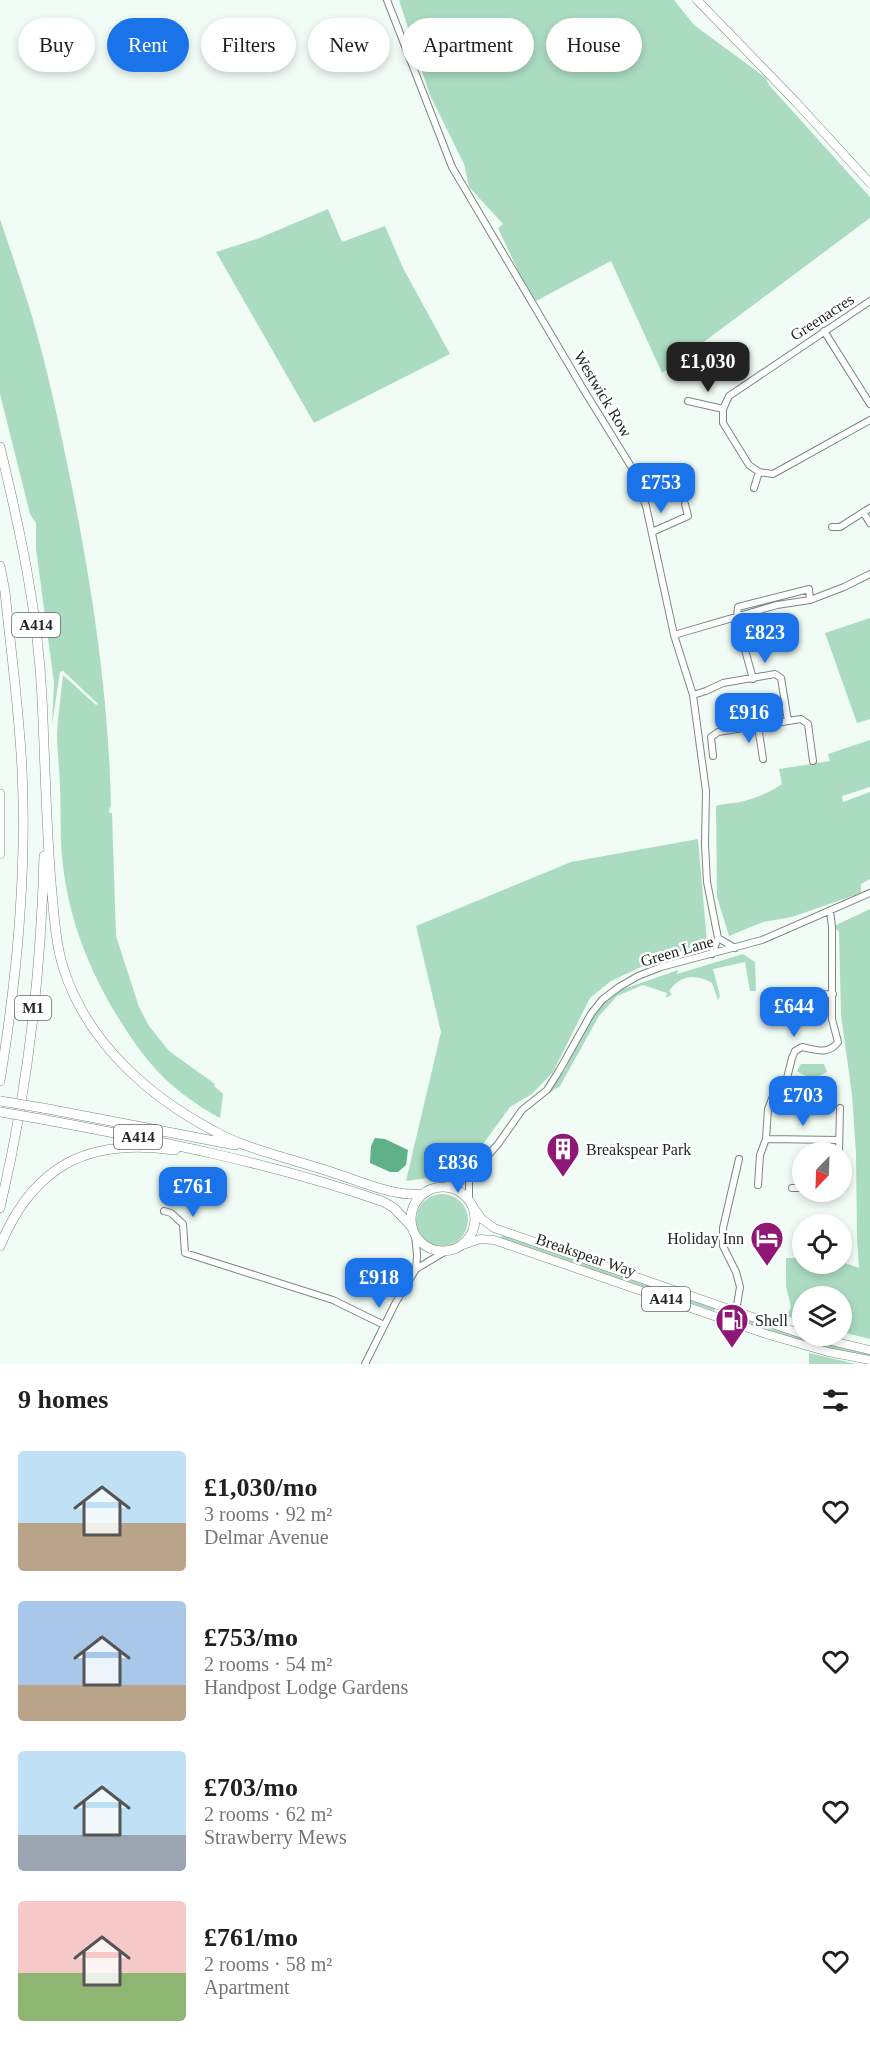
<!DOCTYPE html>
<meta charset="utf-8">
<style>
body{margin:0;font-family:Georgia,serif;background:#f6f6f6;color:#202124;height:100vh;display:flex;flex-direction:column;font-size:22px;white-space:nowrap}
*{box-sizing:border-box;margin:0}
p{font-size:20px;color:#757577}
.icon{flex:none;width:33px;height:33px;fill:none;stroke:currentColor;stroke-width:2;stroke-linecap:round;stroke-linejoin:round}
.map{position:relative;height:1364px;overflow:hidden}
.side{display:flex;flex-direction:column;background:#fff;flex:1}
.side>*{flex:none}
.top-card{position:absolute;left:18px;top:18px;width:834px;height:54px;display:flex;gap:12px}
.needle{width:39px;rotate:203deg}
.buttons{position:absolute;left:792px;top:1142px;display:grid;gap:12px}
.buttons a{display:grid;place-items:center;width:60px;height:60px;border-radius:50%;background:#fff;box-shadow:0 3px 9px #0003;font-size:30px}
.price{position:absolute;translate:-50% -51px;padding:0 14px;border-radius:12px;background:#1a73e8;color:#fff;font-size:20px;line-height:39px;filter:drop-shadow(0 2px 3px #0008)}
.price::after{content:'';position:absolute;left:50%;top:36px;width:18px;height:14px;margin-left:-9px;background:inherit;clip-path:polygon(0 0,100% 0,50% 100%)}
.price.on{background:#222;color:#fff}
ul{padding:0;list-style:none}
li{display:flex;align-items:center;gap:18px;height:150px;padding:0 18px}
li span{display:grid;place-items:center;flex:none;width:168px;height:120px;border-radius:6px;color:#555}
li>.icon{margin-inline-start:auto}
span .icon{width:72px;height:72px;fill:#fffc;stroke-width:1}
li b{font-size:26px}
h2{display:flex;justify-content:space-between;align-items:center;height:72px;padding:0 18px;font-size:26px}
.chip{padding:0 21px;border-radius:27px;background:#fff;box-shadow:0 3px 9px #0003;font-size:21px;line-height:54px}
.chip.on{background:#1a73e8;color:#fff}
.map>svg:first-child{display:block}
.green{fill:#abdcc1}
.water{fill:#5fb188}
.lines{fill:none;stroke-linecap:round;stroke-linejoin:round}
.minor-casing{stroke:#7d8781;stroke-width:8}
.major-casing{stroke:#7d8781;stroke-width:9}
.highway-casing{stroke:#7d8781;stroke-width:10}
.minor{stroke:#fff;stroke-width:6}
.major{stroke:#fff;stroke-width:8}
.highway{stroke:#fff;stroke-width:9}
.highway-bridge-casing{stroke:#7d8781;stroke-width:10;stroke-linecap:butt}
.highway-bridge{stroke:#fff;stroke-width:9}
.labels{text-anchor:middle;dominant-baseline:central;stroke-width:5;stroke-linejoin:round;paint-order:stroke}
.shield{fill:#fff;stroke:#646765;stroke-width:1.5}
.shield-label{font-size:15px;font-weight:bold;fill:#222623}
.street-label{font-size:16px;fill:#222623;stroke:#fff}
.poi-label{font-size:16px;fill:#222623;stroke:#fff;text-anchor:start}
</style>
<div class="map">
<svg width="870" height="1364" viewBox="0 0 870 1364">
<rect width="100%" height="100%" fill="#f1fcf6"/>
<!-- green -->
<path class="green" d="M399,0H674L694,25L766,78L769,85L870,197V218L662,373L611,261L536,301L525,286L498,228L503,224L469,187L464,164L429,93Z
M328,209L342,242L385,226L403,268L450,354L314,423L216,252L257,239Z
M0,219C12,255 25,291 35,327C50,379 61,434 72,487C93,593 109,699 111,808L110,806L109,813H112L116,936L139,1007L149,1026L169,1051L215,1084L214,1086L223,1094L220,1118C173,1092 149,1067 121,1022C89,972 67,915 62,856C60,834 61,811 60,788C60,770 57,752 57,734C58,714 61,694 63,675L96,705L98,704L63,671L60,672L52,725L54,683L36,549V523L30,514L0,394Z
M870,618V719L857,723L825,633Z
M870,740V787L842,796L843,802L870,792V879L861,884V893L792,917L763,922L729,936L717,897L716,806C724,803 732,804 740,802C754,799 771,792 782,784L779,769L830,761L828,754Z
M698,839L707,942L654,961L611,981L590,998L553,1072L532,1094L510,1107L462,1173L406,1181L441,1032L416,926L571,862Z
M870,909V1339L842,1332V1296H802V1322L787,1316L791,1307L786,1286V1258H794L802,1254V1263L842,1262L859,1268L857,1239L856,1153L852,1095L841,1015L839,932L834,926Z
M743,954L755,962L756,991H750L745,962L713,969L720,996L718,1000L712,983C696,973 680,975 669,991L672,994L668,997H666L667,993L643,985L617,996L599,1016L560,1086L546,1095L564,1071L587,1023L601,1005L615,992L678,970L677,974Z
M801,1064H824L827,1072C817,1079 806,1078 797,1071Z
M416 1220a26 26 0 1 1 52 0a26 26 0 1 1-52 0Z
M502,1235L715,1308L714,1311L501,1239Z
M737,1315L870,1352V1357C824,1348 779,1335 735,1319Z
M809,1353L856,1364H809Z"/>
<!-- water -->
<path class="water" d="M375,1138L385,1139L408,1150L406,1165L398,1172H390L370,1163L371,1146Z"/>
<g class="lines">
<!-- minor casing -->
<g class="minor-casing">
<path id="minor" d="M387,0L452,167L582,387L632,468L646,506L674,635L693,695L706,791L705,844L707,882L718,938L712,954
M870,301L729,396L723,409V423L749,465L759,472L773,474L870,420
M824,331L870,404
M688,401L723,409
M754,488L759,472
M863,512L870,523
M832,527H840L870,508
M652,532L688,516L685,504
M737,616L738,607L809,589L810,600
M739,628L753,679
M674,635L777,605L810,600L844,587L870,574
M693,695L706,691L723,683L775,674L781,678L788,721
M758,726L763,759
M713,756L711,737L718,732L801,719L808,724L813,761
M718,938L735,948
M772,1015L773,1001L776,996L833,994
M782,1085L792,1090L802,1091
M766,1139L839,1140
M839,1152L840,1108
M758,1185L760,1155L766,1139L768,1109L775,1091L782,1085L787,1078L792,1058L795,1051L802,1047C816,1050 829,1055 838,1042L832,1019V927L830,911
M439,1188L469,1177L498,1144L522,1110L547,1090L559,1071L591,1014L602,1000L619,987L638,976L661,967L762,940L870,893
M792,1188H802
M469,1200V1177
M164,1211L171,1213L183,1224L185,1253L333,1300L384,1325
M415,1234L417,1255L416,1269
M736,1311L740,1287L736,1272L723,1246V1228L739,1159
M365,1364L396,1302L416,1269L446,1251"/>
</g>
<!-- major casing -->
<g class="major-casing">
<path id="major" d="M697,0L795,101L870,183
M472,1205L482,1219L494,1228L802,1334
M463,1245L480,1239L494,1240L763,1333L828,1352L870,1360
M806,1335L870,1350"/>
</g>
<!-- highway casing -->
<g class="highway-casing">
<path id="highway" d="M0,447C20,530 38,612 42,698C45,760 46,821 51,883C54,912 55,943 64,970C88,1043 148,1096 214,1131C235,1143 259,1150 282,1157C302,1163 323,1169 343,1176C370,1185 394,1196 423,1194
M0,566L5,592C11,651 19,710 22,769C27,874 17,978 0,1081
M0,794V854
M43,1108L235,1145
M41,1119C159,1141 269,1162 384,1202L394,1208L412,1227
M411 1219a32 32 0 1 1 64 0a32 32 0 1 1-64 0Z
M0,1208C27,1094 41,974 44,856
M0,1246C34,1164 89,1138 175,1150"/>
</g>
<!-- minor -->
<use href="#minor" class="minor"/>
<!-- major -->
<use href="#major" class="major"/>
<!-- highway -->
<use href="#highway" class="highway"/>
<!-- highway-bridge casing -->
<g class="highway-bridge-casing">
<path id="highway-bridge" d="M0,1101L43,1108
M0,1112L41,1119"/>
</g>
<!-- highway-bridge -->
<use href="#highway-bridge" class="highway-bridge"/>
</g>
<!-- icons -->
<defs>
<g id="building-pin" transform="scale(1.725)"><path d="M0 17L-7.5 6A9.5 9.5 0 1 1 7.5 6Z" fill="#8f1776" stroke="#fff"/><path d="M-4-6H4V6H1V3H-1V6H-4ZM-2.5-4.3h1.7v1.8h-1.7ZM.8-4.3h1.7v1.8H.8ZM-2.5-1h1.7V.8h-1.7ZM.8-1h1.7V.8H.8Z" fill="#fff"/></g>
<g id="hotel-pin" transform="scale(1.725)"><path d="M0 17L-7.5 6A9.5 9.5 0 1 1 7.5 6Z" fill="#8f1776" stroke="#fff"/><path d="M-6-4.5h1.5V1H6V5H4.5V3h-9V5H-6ZM-4 0a1.8 1.8 0 1 1 3.6 0ZM.5 0V-2.5h3Q6-2.5 6 0Z" fill="#fff"/></g>
<g id="fuel-pin" transform="scale(1.725)"><path d="M0 17L-7.5 6A9.5 9.5 0 1 1 7.5 6Z" fill="#8f1776" stroke="#fff"/><path d="M-5.5-6h7V0h2V4h1.3V-2.5L3-4.5l.8-.8L6-3V5H2.5V1h-1V6h-7ZM-4.2-4.7v3.2H.2V-4.7Z" fill="#fff"/></g>
</defs>
<g fill-rule="evenodd">
<use href="#building-pin" x="563" y="1149"/>
<use href="#hotel-pin" x="767" y="1238"/>
<use href="#fuel-pin" x="732" y="1320"/>
</g>
<g class="labels">
<!-- shield labels -->
<g class="shield">
<rect x="12" y="613" width="48" height="24" rx="4.5"/>
<rect x="15" y="996" width="36" height="24" rx="4.5"/>
<rect x="114" y="1125" width="48" height="24" rx="4.5"/>
<rect x="642" y="1287" width="48" height="24" rx="4.5"/>
</g>
<g class="shield-label">
<text x="36" y="625">A414</text>
<text x="33" y="1008">M1</text>
<text x="138" y="1137">A414</text>
<text x="666" y="1299">A414</text>
</g>
<!-- street labels -->
<g class="street-label">
<text transform="translate(822 317) rotate(-33)">Greenacres</text>
<text transform="translate(603 394) rotate(59)">Westwick Row</text>
<text transform="translate(677 951) rotate(-16)">Green Lane</text>
<text transform="translate(586 1255) rotate(19)">Breakspear Way</text>
</g>
<!-- poi labels -->
<g class="poi-label">
<text x="586" y="1149">Breakspear Park</text>
<text x="744" y="1238" text-anchor="end">Holiday Inn</text>
<text x="755" y="1320">Shell</text>
</g>
</g>
</svg>
<div class="buttons">
<a><svg class="needle" viewBox="-14 -14 28 28"><path d="M0-13l5 13h-10z" fill="#e53935"/><path d="M0 13l5-13h-10z" fill="#757577"/></svg></a>
<a><svg class="icon" aria-label="locate" viewBox="0 0 24 24"><circle cx="12" cy="12" r="6"/><path d="M12 2v4M12 18v4M2 12h4M18 12h4"/></svg></a>
<a><svg class="icon" aria-label="layers" viewBox="0 0 24 24"><path d="M12 4l9 5-9 5-9-5zM3 14l9 5 9-5"/></svg></a>
</div>
<b class="price on" style="left:708px;top:393px">£1,030</b>
<b class="price" style="left:661px;top:514px">£753</b>
<b class="price" style="left:765px;top:664px">£823</b>
<b class="price" style="left:749px;top:744px">£916</b>
<b class="price" style="left:794px;top:1038px">£644</b>
<b class="price" style="left:803px;top:1127px">£703</b>
<b class="price" style="left:458px;top:1194px">£836</b>
<b class="price" style="left:193px;top:1218px">£761</b>
<b class="price" style="left:379px;top:1309px">£918</b>
<div class="top-card">
<a class="chip">Buy</a>
<a class="chip on">Rent</a>
<a class="chip">Filters</a>
<a class="chip">New</a>
<a class="chip">Apartment</a>
<a class="chip">House</a>
</div>
</div>
<section class="side">
<h2>9 homes<svg class="icon" aria-label="filters" viewBox="0 0 24 24"><path d="M4 7h16M4 17h16"/><circle cx="9" cy="7" r="2"/><circle cx="15" cy="17" r="2"/></svg></h2>
<ul>
<li><span style="background:linear-gradient(#bfe0f5 60%,#b9a48a 0)"><svg class="icon" aria-label="home" viewBox="0 0 24 24"><path d="M3 11l9-7 9 7M6 9v11h12V9"/></svg></span><div><b>£1,030/mo</b><p>3 rooms · 92 m²</p><p>Delmar Avenue</p></div><svg class="icon" aria-label="heart" viewBox="0 0 24 24"><path d="M12 20l-8-8c-3-5 5-10 8-4 3-6 11-1 8 4z"/></svg></li>
<li><span style="background:linear-gradient(#a9c7e8 70%,#b9a48a 0)"><svg class="icon" aria-label="home" viewBox="0 0 24 24"><path d="M3 11l9-7 9 7M6 9v11h12V9"/></svg></span><div><b>£753/mo</b><p>2 rooms · 54 m²</p><p>Handpost Lodge Gardens</p></div><svg class="icon" aria-label="heart" viewBox="0 0 24 24"><path d="M12 20l-8-8c-3-5 5-10 8-4 3-6 11-1 8 4z"/></svg></li>
<li><span style="background:linear-gradient(#bfe0f5 70%,#9aa5b1 0)"><svg class="icon" aria-label="home" viewBox="0 0 24 24"><path d="M3 11l9-7 9 7M6 9v11h12V9"/></svg></span><div><b>£703/mo</b><p>2 rooms · 62 m²</p><p>Strawberry Mews</p></div><svg class="icon" aria-label="heart" viewBox="0 0 24 24"><path d="M12 20l-8-8c-3-5 5-10 8-4 3-6 11-1 8 4z"/></svg></li>
<li><span style="background:linear-gradient(#f6c9c9 60%,#8fb573 0)"><svg class="icon" aria-label="home" viewBox="0 0 24 24"><path d="M3 11l9-7 9 7M6 9v11h12V9"/></svg></span><div><b>£761/mo</b><p>2 rooms · 58 m²</p><p>Apartment</p></div><svg class="icon" aria-label="heart" viewBox="0 0 24 24"><path d="M12 20l-8-8c-3-5 5-10 8-4 3-6 11-1 8 4z"/></svg></li>
</ul>
</section>
